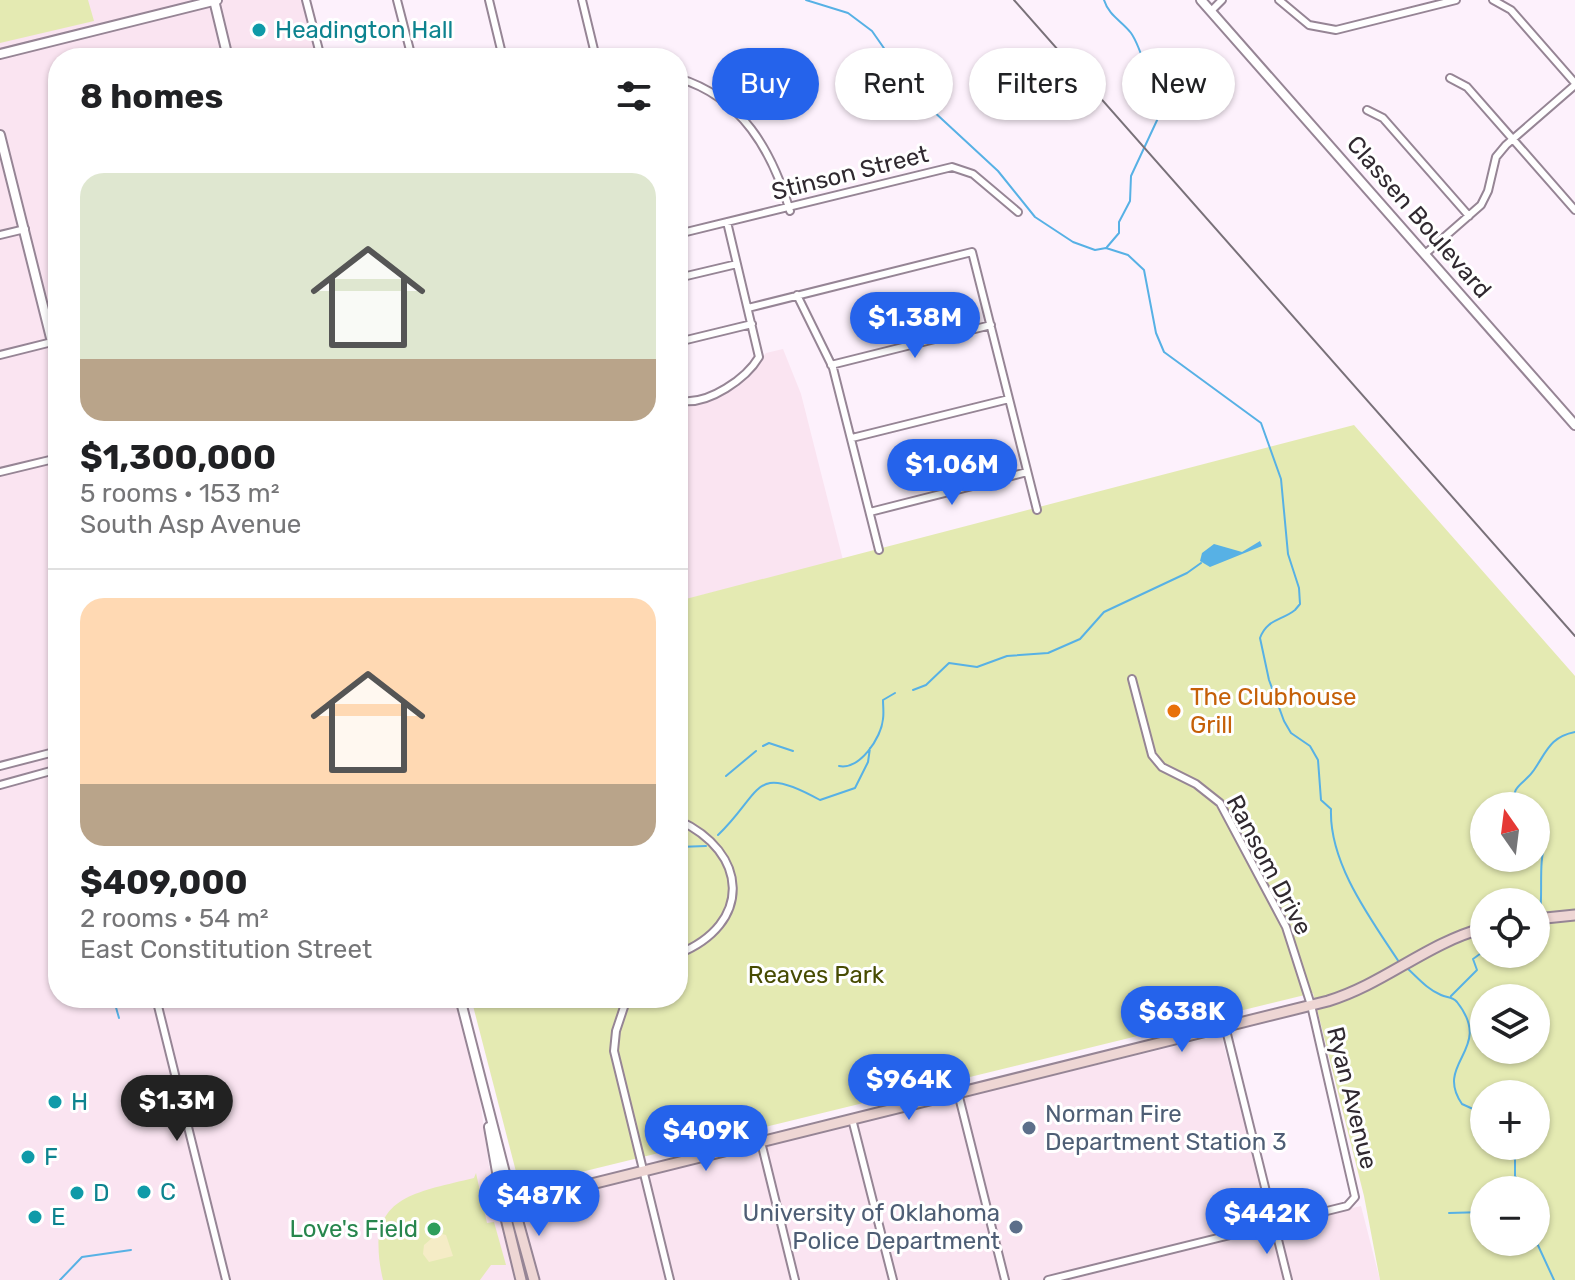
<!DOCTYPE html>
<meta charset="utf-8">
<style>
body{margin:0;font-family:Rubik,sans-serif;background:#f2f2f2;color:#202124;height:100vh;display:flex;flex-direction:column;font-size:30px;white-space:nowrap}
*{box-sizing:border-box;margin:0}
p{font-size:26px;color:#757577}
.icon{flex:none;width:44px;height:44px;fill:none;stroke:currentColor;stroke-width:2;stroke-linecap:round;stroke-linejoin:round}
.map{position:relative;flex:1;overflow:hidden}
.panel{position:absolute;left:48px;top:48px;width:640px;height:960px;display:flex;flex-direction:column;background:#fff;border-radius:32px;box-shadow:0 2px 6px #0004}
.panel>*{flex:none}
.guide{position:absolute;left:712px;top:48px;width:742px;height:72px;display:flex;gap:16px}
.needle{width:52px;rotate:346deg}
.tools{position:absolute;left:1470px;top:792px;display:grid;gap:16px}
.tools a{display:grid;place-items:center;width:80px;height:80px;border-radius:50%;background:#fff;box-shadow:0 2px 6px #0004;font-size:40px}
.price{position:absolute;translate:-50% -68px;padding:0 18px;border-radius:28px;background:#2563eb;color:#fff;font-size:26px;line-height:52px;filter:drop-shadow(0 2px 4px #0008)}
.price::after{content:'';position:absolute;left:50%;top:48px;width:24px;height:18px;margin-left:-12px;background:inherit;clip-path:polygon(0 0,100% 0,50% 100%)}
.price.on{background:#222;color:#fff}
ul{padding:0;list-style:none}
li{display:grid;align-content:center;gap:16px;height:424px;padding:0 32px}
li+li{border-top:2px solid #e0e0e0}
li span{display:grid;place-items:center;height:248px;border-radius:24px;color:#555}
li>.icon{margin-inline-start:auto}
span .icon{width:144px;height:144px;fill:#fffc;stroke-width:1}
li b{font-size:34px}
h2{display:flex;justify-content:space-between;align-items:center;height:96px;padding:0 32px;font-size:34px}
.chip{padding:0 28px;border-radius:36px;background:#fff;box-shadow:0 2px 6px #0004;font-size:28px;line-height:72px}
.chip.on{background:#2563eb;color:#fff}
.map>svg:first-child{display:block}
.education{fill:#fae4f1}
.green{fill:#e4eab2;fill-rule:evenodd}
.sand{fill:#f5ecc6}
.water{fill:#57b1e5}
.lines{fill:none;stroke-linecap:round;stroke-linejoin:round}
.stream{stroke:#57b1e5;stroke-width:2}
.minor-casing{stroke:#968595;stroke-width:10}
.tertiary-casing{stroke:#968595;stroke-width:12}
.secondary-casing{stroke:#968595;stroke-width:13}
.minor{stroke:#fff;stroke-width:6}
.tertiary{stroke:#fff;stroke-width:8}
.secondary{stroke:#eed6d4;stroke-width:9}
.rail{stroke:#797179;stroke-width:2}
.culture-dot{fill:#0f9aa8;stroke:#fff;stroke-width:3}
.food-dot{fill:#e8710a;stroke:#fff;stroke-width:3}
.service-dot{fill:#5c6f8a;stroke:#fff;stroke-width:3}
.leisure-dot{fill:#2e9e5b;stroke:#fff;stroke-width:3}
.labels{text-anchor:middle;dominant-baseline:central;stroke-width:6;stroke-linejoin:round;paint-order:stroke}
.culture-label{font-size:24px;fill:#0d838f;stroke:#fff;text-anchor:start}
.street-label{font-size:24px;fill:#302930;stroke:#fff}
.food-label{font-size:24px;fill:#c56008;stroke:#fff;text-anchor:start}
.park-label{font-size:24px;fill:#474b02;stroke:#fff}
.service-label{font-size:24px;fill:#4e5e75;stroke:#fff;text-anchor:start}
.leisure-label{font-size:24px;fill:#27864d;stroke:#fff;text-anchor:end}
</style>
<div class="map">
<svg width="1575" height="1280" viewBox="0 0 1575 1280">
<rect width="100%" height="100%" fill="#fdf1fc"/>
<!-- education -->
<path class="education" d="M0,0H303L317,58H58V998H457L478,1084L489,1166L501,1209L1221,1035L1272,1227L1361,1206L1380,1280H0Z
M783,349L801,394L843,560L678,601V411L721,392L756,366L766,353Z"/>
<!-- green -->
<path class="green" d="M0,0H88L94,21L0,43Z
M1354,425L1575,676V1280H1380L1364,1196L1313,993L520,1187L471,998H678V601ZM1484,806H1536V858H1484ZM1484,902H1536V954H1484ZM1484,998H1536V1050H1484ZM1484,1094H1536V1146H1484ZM1484,1190H1536V1242H1484Z
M476,1173L487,1223L494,1222L506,1265H491L480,1280H383C364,1198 408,1194 474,1178Z"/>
<!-- sand -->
<path class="sand" d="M438,1233L446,1235L453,1256L429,1262L423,1254L424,1245Z"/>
<!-- water -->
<path class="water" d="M1260,541L1262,546L1210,567L1200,561L1202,553L1214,544L1242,552Z"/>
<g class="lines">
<!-- stream -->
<path class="stream" d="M806,0L848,13L872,31L918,97L998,171L1035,217L1073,242L1095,250L1106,248L1128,255L1144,270L1156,333L1164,352L1261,423L1281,479L1288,554L1299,588L1300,604L1295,610C1281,621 1267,619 1260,638L1269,680L1284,721L1291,733L1310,746L1318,760L1321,800L1331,809C1329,863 1370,918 1399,962
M1104,0C1109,16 1122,21 1131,33C1141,47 1156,99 1159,116L1131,176L1130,201L1119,222V233L1107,247
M913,690L926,685L949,663L977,667L1007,656L1048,653L1080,639L1104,612L1187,573L1201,563
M763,746L769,743L793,751
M839,766C860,770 881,738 883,719C884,713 883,706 883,700L895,693
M726,776L756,751
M1514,806C1511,784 1524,785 1534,770C1547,751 1550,737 1575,732
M1536,824L1540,826L1546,843C1538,858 1543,894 1540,913
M718,835C763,792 752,762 820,800L855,788L868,762L870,748
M678,847L706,846
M1536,942L1539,923
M1407,968C1418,978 1427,989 1441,995C1447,998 1452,996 1457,1002C1495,1050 1433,1062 1462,1104L1484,1114
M1451,996L1477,970L1473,959L1484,951
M115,1004L119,1018
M1508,1146L1515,1160V1176L1526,1190
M1449,1213L1484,1212
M1536,1241L1554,1280
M60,1280L82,1257L131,1250"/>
<!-- minor casing -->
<g class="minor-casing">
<path id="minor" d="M306,0L321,58
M397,0L412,58
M489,0L503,58
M582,0L596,58
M1279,0L1309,25L1336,30L1456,0
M1493,0L1511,10L1575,83
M1211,11L1222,0
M678,78C742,97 772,151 790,211
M1450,78L1467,87L1575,210
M1367,110L1383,118L1469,216
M678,234L952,167L973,174L1018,212
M0,235L25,229
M1425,254L1481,205L1488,191L1496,157L1506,145L1575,85
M678,278L737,264
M797,295L833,368L879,550
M748,308L972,252L1037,510
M678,342L752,324
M0,355L52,342L58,364
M831,365L991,325
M678,390L683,401C709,404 746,379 759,357L727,222
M852,438L1009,399
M0,472L58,458
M870,512L1027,472
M0,766L58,751
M0,785L58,769
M678,820C749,852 753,924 678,954
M156,998L226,1280
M627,998L616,1031L614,1051L670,1280
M1148,1019L1159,1020L1166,1041
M1225,1026L1288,1280
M958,1093L1005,1280
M852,1119L893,1280
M761,1142L795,1280
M1048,1280L1347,1206L1355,1197L1311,1005L1286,927L1220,803L1196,784L1162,767L1152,755L1132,679"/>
</g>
<!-- tertiary casing -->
<g class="tertiary-casing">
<path id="tertiary" d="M214,0L228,58
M1201,0L1575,425
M0,54L217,0
M0,135L52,342
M460,998L513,1204
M489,1127L503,1206"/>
</g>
<!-- secondary casing -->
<g class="secondary-casing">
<path id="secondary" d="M1536,919L1575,915
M513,1204L534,1280
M521,1280L503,1206L1328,1001C1384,984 1427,943 1484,928"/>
</g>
<!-- minor -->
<use href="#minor" class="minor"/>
<!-- tertiary -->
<use href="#tertiary" class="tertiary"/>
<!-- secondary -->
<use href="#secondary" class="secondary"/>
<!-- rail -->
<path class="rail" d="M1014,0L1575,636"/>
</g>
<!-- markers -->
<g class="culture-dot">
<circle cx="259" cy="30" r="8"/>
<circle cx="55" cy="1102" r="8"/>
<circle cx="28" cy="1157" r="8"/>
<circle cx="144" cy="1192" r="8"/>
<circle cx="77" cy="1193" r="8"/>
<circle cx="35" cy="1217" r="8"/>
</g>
<circle class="food-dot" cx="1174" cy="711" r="8"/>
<g class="service-dot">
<circle cx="1029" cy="1128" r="8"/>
<circle cx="1016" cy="1227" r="8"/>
</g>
<circle class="leisure-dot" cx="434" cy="1229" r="8"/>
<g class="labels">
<!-- culture labels -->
<g class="culture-label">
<text x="275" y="30">Headington Hall</text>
<text x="71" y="1102">H</text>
<text x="44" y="1157">F</text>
<text x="160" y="1192">C</text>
<text x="93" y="1193">D</text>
<text x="51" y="1217">E</text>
</g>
<!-- street labels -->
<g class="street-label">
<text transform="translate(850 173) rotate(-14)">Stinson Street</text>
<text transform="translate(1419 217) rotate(49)">Classen Boulevard</text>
<text transform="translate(1269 865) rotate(62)">Ransom Drive</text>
<text transform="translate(1352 1098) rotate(76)">Ryan Avenue</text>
</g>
<!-- food labels -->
<g class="food-label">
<text x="1190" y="697">The Clubhouse<tspan x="1190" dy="28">Grill</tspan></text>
</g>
<!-- park labels -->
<g class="park-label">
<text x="816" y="975">Reaves Park</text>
</g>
<!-- service labels -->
<g class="service-label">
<text x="1045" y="1114">Norman Fire<tspan x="1045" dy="28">Department Station 3</tspan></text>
<text x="1000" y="1213" text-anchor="end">University of Oklahoma<tspan x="1000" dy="28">Police Department</tspan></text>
</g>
<!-- leisure labels -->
<g class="leisure-label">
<text x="418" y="1229">Love's Field</text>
</g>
</g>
</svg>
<div class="tools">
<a><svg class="needle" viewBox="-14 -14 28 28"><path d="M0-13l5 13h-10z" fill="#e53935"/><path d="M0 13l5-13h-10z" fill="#757577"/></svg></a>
<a><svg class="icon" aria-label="locate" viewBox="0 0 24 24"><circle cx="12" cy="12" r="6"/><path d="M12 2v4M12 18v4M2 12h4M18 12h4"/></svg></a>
<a><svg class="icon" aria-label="layers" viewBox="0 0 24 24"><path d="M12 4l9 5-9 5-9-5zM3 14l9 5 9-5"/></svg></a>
<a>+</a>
<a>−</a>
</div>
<b class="price" style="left:915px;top:360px">$1.38M</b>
<b class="price" style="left:952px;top:507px">$1.06M</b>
<b class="price" style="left:1182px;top:1054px">$638K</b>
<b class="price" style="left:909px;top:1122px">$964K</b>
<b class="price on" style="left:177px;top:1143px">$1.3M</b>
<b class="price" style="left:706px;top:1173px">$409K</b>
<b class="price" style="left:539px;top:1238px">$487K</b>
<b class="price" style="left:1267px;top:1256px">$442K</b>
<div class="guide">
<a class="chip on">Buy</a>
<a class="chip">Rent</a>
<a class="chip">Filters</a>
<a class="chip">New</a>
</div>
<section class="panel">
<h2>8 homes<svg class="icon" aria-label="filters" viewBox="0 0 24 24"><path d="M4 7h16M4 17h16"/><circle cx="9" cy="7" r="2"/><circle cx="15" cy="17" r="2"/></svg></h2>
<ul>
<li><span style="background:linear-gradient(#dfe7d0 75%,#b9a48a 0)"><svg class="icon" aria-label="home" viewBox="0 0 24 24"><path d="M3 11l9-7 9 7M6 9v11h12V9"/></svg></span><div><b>$1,300,000</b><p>5 rooms · 153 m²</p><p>South Asp Avenue</p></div></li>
<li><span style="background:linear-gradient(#ffd9b3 75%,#b9a48a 0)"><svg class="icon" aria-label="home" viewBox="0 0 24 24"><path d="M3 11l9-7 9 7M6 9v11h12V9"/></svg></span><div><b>$409,000</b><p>2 rooms · 54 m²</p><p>East Constitution Street</p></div></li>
</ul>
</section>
</div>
